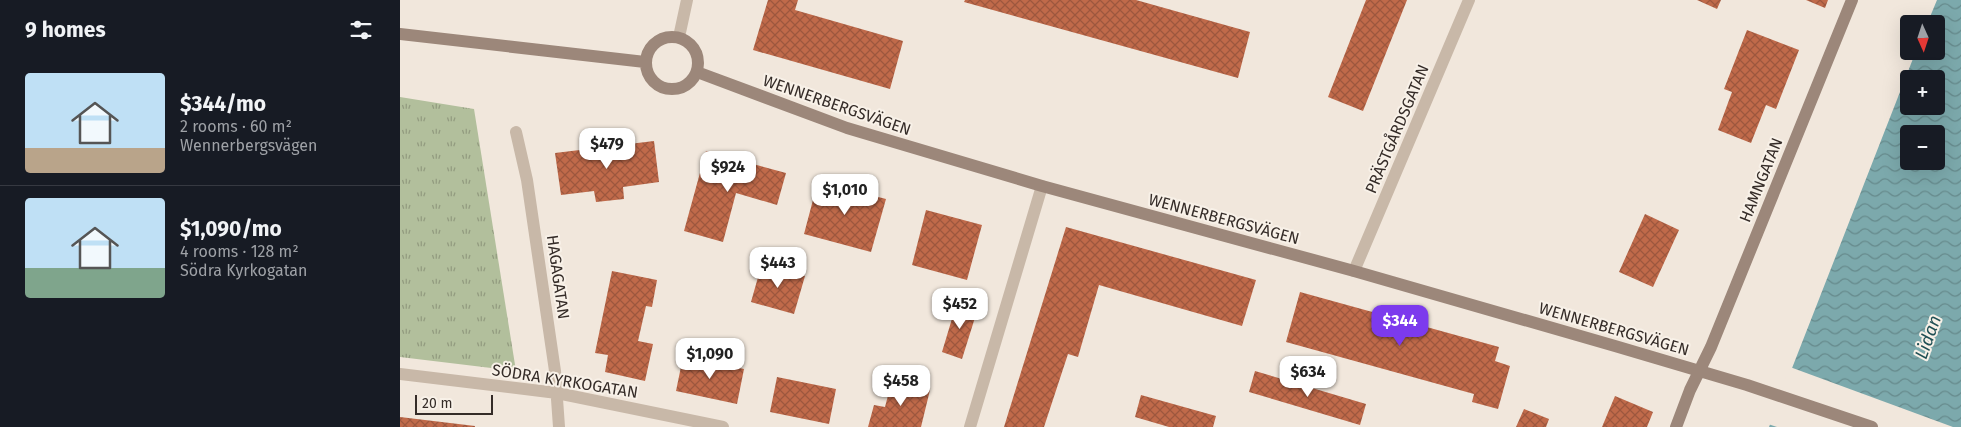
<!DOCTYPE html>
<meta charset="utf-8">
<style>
body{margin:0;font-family:"Fira Sans",sans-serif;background:#242831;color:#f1f3f6;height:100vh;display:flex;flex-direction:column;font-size:19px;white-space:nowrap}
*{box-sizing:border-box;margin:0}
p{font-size:16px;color:#9ea1a6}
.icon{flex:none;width:28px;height:28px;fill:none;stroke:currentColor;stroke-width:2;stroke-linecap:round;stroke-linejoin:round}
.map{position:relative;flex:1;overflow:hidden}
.drawer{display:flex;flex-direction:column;background:#171b24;width:400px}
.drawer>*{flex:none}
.needle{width:32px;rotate:177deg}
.tools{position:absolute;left:1500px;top:15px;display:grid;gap:10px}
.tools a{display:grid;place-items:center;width:45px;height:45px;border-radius:5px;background:#171b24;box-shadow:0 5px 20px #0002;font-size:25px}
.scale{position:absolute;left:15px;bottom:12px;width:78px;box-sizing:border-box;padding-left:5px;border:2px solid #352c28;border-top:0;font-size:14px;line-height:18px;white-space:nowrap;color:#352c28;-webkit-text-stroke:4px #f8f1e8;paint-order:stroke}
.price{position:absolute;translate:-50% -42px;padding:0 11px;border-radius:10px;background:#fff;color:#222;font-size:16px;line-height:32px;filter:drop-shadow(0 1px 2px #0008)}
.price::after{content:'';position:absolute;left:50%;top:30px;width:15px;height:11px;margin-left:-8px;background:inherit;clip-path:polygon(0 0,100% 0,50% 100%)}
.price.current{background:#7c3aed;color:#fff}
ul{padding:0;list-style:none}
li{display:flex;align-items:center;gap:15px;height:125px;padding:0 25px}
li+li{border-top:1px solid #363941}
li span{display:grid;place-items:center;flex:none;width:140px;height:100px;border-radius:5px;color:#555}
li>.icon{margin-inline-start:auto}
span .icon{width:60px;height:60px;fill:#fffc;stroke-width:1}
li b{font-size:21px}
h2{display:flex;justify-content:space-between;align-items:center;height:60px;padding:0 25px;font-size:21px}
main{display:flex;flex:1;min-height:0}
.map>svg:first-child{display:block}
.grass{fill:url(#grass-tufts)}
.water{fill:url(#water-waves);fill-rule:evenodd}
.pier{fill:#f1e7dc}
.building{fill:url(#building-cross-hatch)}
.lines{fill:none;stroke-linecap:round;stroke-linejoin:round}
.street{stroke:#c8b8a8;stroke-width:12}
.secondary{stroke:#9c877a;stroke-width:12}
.labels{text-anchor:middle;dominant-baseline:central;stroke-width:4;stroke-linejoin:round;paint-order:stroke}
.street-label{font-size:16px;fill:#352c28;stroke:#f8f1e8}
.water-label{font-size:18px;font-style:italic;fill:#205055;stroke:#f8f1e8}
</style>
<main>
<section class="drawer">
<h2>9 homes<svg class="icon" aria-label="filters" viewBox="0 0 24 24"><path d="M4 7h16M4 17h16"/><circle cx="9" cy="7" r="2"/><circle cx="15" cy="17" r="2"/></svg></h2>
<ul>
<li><span style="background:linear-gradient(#bfe0f5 75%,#b9a48a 0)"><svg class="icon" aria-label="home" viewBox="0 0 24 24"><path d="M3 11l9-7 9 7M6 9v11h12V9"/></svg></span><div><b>$344/mo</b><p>2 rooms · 60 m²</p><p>Wennerbergsvägen</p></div></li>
<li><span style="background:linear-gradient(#bfe0f5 70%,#7fa58c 0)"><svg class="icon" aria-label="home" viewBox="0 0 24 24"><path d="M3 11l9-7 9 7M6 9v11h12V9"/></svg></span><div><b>$1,090/mo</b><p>4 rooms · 128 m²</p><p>Södra Kyrkogatan</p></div></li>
</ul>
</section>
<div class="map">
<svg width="1561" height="427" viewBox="0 0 1561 427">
<defs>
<pattern id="grass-tufts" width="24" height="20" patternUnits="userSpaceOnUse" patternTransform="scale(1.25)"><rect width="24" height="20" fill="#b2bf9c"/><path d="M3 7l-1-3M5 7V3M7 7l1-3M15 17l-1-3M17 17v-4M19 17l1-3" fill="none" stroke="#929b7f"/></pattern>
<pattern id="water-waves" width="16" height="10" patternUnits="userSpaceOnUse" patternTransform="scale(1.25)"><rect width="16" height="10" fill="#7ca9ac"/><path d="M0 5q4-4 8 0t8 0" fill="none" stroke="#668a8c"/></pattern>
<pattern id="building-cross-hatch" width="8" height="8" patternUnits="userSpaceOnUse" patternTransform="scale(1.25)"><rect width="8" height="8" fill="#c06a4a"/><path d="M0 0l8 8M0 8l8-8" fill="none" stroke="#9d573e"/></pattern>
</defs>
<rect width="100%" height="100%" fill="#f1e7dc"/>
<!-- grass -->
<path class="grass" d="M0,97L74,109L116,371L0,357Z"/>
<!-- water -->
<path class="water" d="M1537,0H1561V427H1369L1516,51H1536V24H1527ZM1509,79H1536V106H1509ZM1509,134H1536V161H1509Z"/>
<!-- pier -->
<path class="pier" d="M1390,367L1553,427H1377L1368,424Z"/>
<!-- building -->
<path class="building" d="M368,0H398L395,10L503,41L490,89L353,50Z
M565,0H736L850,32L838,78L564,2Z
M966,0H1007L963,111L928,97Z
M1297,0H1321L1317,9Z
M1406,0H1428L1425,8Z
M1347,30L1399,50L1376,109L1366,105L1351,143L1318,130L1332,92L1324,89Z
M254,141L259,182L223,187L224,199L196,202L194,191L161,195L155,153Z
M306,151L386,173L377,205L336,193L323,242L284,231Z
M418,181L486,199L471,252L404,234Z
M526,210L582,225L567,280L512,265Z
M1245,214L1279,230L1253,287L1219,272Z
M666,227L856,280L842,326L699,285L678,357L668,354L644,427H604Z
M362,263L405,276L394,314L351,302Z
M212,271L257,280L252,307L246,306L238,341L253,344L245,381L205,372L208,355L195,353Z
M900,292L1099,347L1095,361L1110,366L1098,409L1072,402L1074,394L886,342Z
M557,302L578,308L562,359L542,352Z
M283,357L344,369L337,404L276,391Z
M855,371L966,404L960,425L849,392Z
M377,377L436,389L429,424L370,412Z
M492,380L530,390L521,427H468L474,405L485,407Z
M741,395L816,416L813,427H769L735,417Z
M1215,396L1253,412L1247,427H1202Z
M1124,409L1149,419L1146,427H1116Z
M0,417L75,426V427H0Z"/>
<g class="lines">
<!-- street -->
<path class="street" d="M279,37L287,0
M116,132L127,180L155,371L159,427
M954,271L1069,0
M0,374L157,393L323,427
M570,427L642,186"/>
<!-- secondary -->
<path class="secondary" d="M0,34L245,62
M246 63a26 26 0 1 1 52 0a26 26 0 1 1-52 0Z
M297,72L447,128L642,186L954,271L1215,346L1347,385L1472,427
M1276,427L1290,390L1311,347L1452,0"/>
</g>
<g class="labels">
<!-- street labels -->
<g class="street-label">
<text transform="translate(437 105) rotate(19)">WENNERBERGSVÄGEN</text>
<text transform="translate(997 129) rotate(-67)">PRÄSTGÅRDSGATAN</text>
<text transform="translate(1361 180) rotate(-68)">HAMNGATAN</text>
<text transform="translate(824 219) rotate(15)">WENNERBERGSVÄGEN</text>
<text transform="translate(158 277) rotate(82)">HAGAGATAN</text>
<text transform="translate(1214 329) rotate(16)">WENNERBERGSVÄGEN</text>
<text transform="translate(165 381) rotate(9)">SÖDRA KYRKOGATAN</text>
</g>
<!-- water labels -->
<g class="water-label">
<text transform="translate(1528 337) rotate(-70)">Lidan</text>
</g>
</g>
</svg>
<div class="tools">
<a><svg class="needle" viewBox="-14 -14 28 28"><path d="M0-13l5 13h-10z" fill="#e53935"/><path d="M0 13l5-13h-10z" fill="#9ea1a6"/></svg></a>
<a>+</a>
<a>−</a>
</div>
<div class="scale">20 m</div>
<b class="price" style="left:207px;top:170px">$479</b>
<b class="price" style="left:328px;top:193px">$924</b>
<b class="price" style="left:445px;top:216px">$1,010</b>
<b class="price" style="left:378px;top:289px">$443</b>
<b class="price" style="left:560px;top:330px">$452</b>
<b class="price current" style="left:1000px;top:347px">$344</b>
<b class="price" style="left:310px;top:380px">$1,090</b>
<b class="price" style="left:908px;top:398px">$634</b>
<b class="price" style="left:501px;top:407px">$458</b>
</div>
</main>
